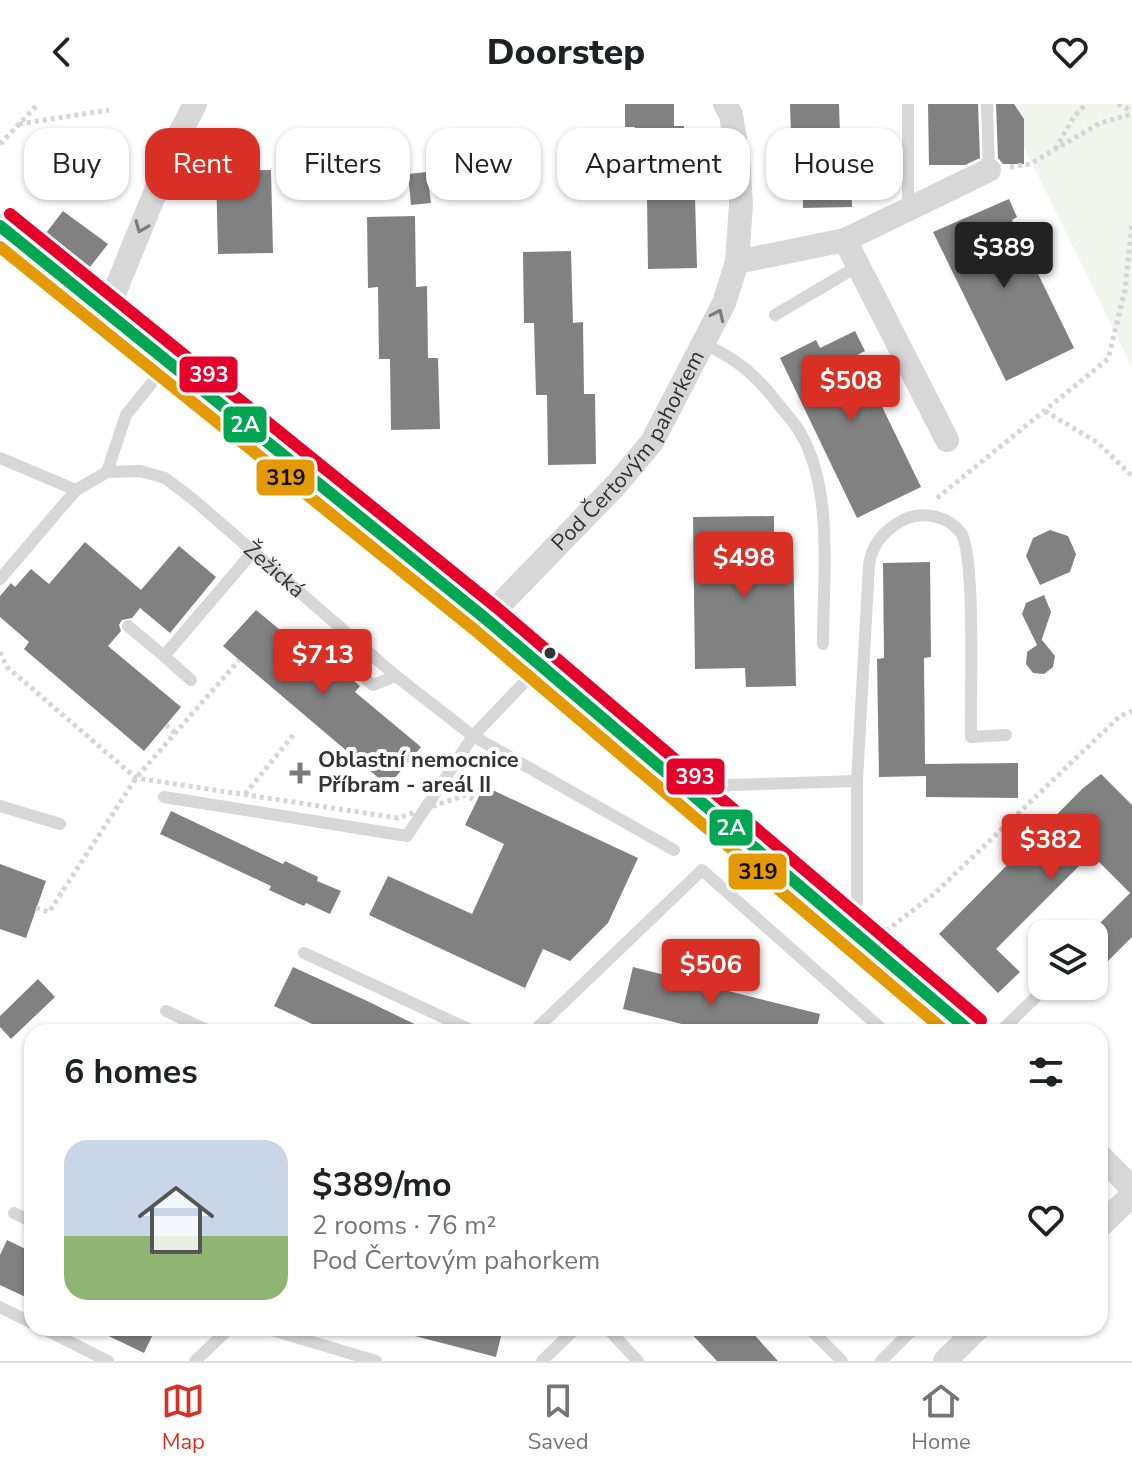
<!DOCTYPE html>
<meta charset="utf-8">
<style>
body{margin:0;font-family:"Nunito Sans",sans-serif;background:#f6f6f6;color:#202124;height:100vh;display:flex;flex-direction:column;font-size:30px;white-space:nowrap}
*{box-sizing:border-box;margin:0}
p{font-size:26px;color:#757577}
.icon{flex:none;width:44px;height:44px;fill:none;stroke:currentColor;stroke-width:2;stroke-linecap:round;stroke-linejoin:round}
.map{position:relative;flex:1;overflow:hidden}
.side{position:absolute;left:24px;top:920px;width:1084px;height:312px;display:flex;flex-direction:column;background:#fff;border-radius:24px;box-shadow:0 2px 6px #0004}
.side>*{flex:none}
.banner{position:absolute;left:24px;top:24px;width:1084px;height:72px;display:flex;gap:16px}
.tools{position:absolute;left:1028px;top:816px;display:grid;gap:16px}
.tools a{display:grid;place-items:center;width:80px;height:80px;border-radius:16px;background:#fff;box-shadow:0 2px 6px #0004;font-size:40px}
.price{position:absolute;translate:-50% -68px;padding:0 18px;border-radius:8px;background:#d93025;color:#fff;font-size:26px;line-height:52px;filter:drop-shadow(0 2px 4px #0008)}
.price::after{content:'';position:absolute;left:50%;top:48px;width:24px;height:18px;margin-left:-12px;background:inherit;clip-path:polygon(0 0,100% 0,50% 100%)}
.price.active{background:#222;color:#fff}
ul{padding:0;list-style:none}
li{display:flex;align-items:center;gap:24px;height:200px;padding:0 40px}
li+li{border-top:2px solid #e0e0e0}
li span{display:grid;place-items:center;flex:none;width:224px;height:160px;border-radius:24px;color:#555}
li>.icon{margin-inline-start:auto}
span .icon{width:96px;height:96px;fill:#fffc;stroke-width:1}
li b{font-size:34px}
h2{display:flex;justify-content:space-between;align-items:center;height:96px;padding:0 40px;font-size:34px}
.pill{padding:0 28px;border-radius:24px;background:#fff;box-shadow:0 2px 6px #0004;font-size:28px;line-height:72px}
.pill.active{background:#d93025;color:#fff}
header{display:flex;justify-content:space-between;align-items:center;height:104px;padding:0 40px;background:#fff;font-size:36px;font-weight:800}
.menu{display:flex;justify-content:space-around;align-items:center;height:112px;border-top:2px solid #e0e0e0;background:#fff;font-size:22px;color:#757577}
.menu a{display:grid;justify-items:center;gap:4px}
.menu .active{color:#d93025}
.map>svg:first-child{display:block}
.green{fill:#f1f5ed}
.building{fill:#818181}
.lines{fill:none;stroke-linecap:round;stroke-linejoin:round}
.path{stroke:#d6d6d6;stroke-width:5;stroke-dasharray:4 4;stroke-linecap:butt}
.lane{stroke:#d7d7d7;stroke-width:12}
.street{stroke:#d7d7d7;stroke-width:24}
.path-bridge{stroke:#d6d6d6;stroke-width:5;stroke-dasharray:4 4;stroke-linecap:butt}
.bus-1-casing{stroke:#fff;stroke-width:18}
.bus-2-casing{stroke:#fff;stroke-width:18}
.bus-3-casing{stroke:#fff;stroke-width:18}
.bus-1{stroke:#00a651;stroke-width:12}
.bus-2{stroke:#e39a05;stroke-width:12}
.bus-3{stroke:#e4002b;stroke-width:12}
.oneway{stroke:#7d7d7d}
.bus-dot{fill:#333;stroke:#fff;stroke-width:3}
.poi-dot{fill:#7a7a7a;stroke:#fff;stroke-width:3}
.labels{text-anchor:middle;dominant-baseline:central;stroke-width:8;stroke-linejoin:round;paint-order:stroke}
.street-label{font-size:22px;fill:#333;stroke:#fff}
.poi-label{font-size:22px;font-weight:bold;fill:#333;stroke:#fff;text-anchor:start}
.line-badge{stroke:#fff;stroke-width:3}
.badge-label{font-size:22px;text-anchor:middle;font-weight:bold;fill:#fff}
.pale-badge-label{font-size:22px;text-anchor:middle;font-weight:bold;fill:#111}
</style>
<header><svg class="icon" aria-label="back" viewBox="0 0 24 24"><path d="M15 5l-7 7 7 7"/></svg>Doorstep<svg class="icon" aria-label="heart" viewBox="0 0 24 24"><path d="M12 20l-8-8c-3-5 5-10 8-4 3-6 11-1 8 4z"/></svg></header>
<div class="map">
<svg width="1132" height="1257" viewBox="0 0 1132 1257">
<rect width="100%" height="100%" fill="#fff"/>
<!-- green -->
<path class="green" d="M1003,0H1132V263Z"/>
<!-- building -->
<path class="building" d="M625,0H674V22H684L685,93H695L697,164L648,165L647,94H637L635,23H625Z
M790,0H839L840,31H850L852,103L803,104L802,32H791Z
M928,0H978L980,54L965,61H929Z
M996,0H1014L1024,15V60H1003L998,54Z
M271,66L273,149L218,150L216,67Z
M427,68L431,99L411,101L408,70Z
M1009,95L1017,113L1012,116L1074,244L1006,277L933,128Z
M63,107L108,140L90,163L46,129Z
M415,112L416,183L427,182L428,254H438L440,325L391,326L390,255H379L378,183L368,184L367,113Z
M571,147L573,219L583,218L584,290H595L596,360L548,361L547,291H536L534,219H524L523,148Z
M855,227L865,247L857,251L921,383L857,414L780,254L816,236L820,244Z
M774,412V439L793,438L796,582L746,583L745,564L695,565L693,413Z
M1050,426L1068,432L1076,450L1070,468L1040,481L1026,452L1033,434Z
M85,438L141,486L179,442L216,473L170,529L140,504L132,514L122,516L119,521L121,527L108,542L181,603L144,647L24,545L29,538L0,513V492L11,479L15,483L31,465L49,480Z
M930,458L931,553L924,554L925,660L1018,659V694L926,693V672L879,673L877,555L884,554L883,459Z
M1044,491L1051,508L1041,538L1042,536L1055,552L1053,563L1044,570L1033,569L1026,560L1027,548L1037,541L1022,510L1026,499Z
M256,506L331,568L336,562L360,582L355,588L421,643L388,682L223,542Z
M1101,670L1132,701V833L1094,871V825L1130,789L1091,750L996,845L1020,868L998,889L939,830L1082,685Z
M484,682L638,754L608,819L570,857L543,845L525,884L369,811L388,772L472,810L504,740L465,721Z
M171,707L283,760L285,757L318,773L317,777L341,787L330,810L306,799L304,802L269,786L271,782L160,730Z
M0,760L46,777L26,834L0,825Z
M293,863L365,896L431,928H329L274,902Z
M633,863L820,910L816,928H713L623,905Z
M38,875L55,893L11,935L0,923V912Z
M7,1136L32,1148V1196L0,1181V1151Z
M92,1224H156L144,1249Z
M412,1224H503L496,1253L411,1231Z
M686,1224H748L778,1257H717Z"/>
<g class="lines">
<!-- path -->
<path class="path" d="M1118,0L1132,7
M19,20L109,6
M0,40L38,0
M1055,45L1074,13L1086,0
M1010,63L1030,60L1100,19L1132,10
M1045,307L1098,339L1132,372
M937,394L1108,255L1125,186L1132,119
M166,621L175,629
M245,690L295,629
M886,827L934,790L1120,612L1132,607"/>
<!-- lane -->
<g class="lane">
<path d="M908,0V105"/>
<path d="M987,0L989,66"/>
<path d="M775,211L858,162"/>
<path d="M705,240C739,257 755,270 779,301C786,310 796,320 801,330C834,388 823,475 823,540"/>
<path id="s1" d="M0,354L76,386L107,368L140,367L165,374L194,396L396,572L473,632L674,746"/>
<path d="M107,368L126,311L170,256"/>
<path d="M0,475L76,386"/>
<path d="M128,522L164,552L252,449"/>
<path d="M340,523L331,546L373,581L396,572"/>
<path d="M164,552L191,576"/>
<path d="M164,693L407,732L473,632L541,561"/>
<path d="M706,700L728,681L857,677"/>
<path d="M0,702L60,720"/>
<path d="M845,819L857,798V677L869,461C872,439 885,425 905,415C924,407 948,412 961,429C976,452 970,597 971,633L1006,631"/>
<path d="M304,849L475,928"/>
<path d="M166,907L211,928"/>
<path d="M533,928L702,766L885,928"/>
<path d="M1000,928L1047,882"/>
<path d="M14,1109L32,1118"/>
<path d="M0,1203L32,1219"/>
<path d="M42,1224L108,1257"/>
<path d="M265,1224L376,1257"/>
<path d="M607,1224L638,1257"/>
<path d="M809,1224L842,1257"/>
<path d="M195,1257L230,1224"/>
<path d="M542,1257L576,1224"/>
<path d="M881,1257L914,1224"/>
</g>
<!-- street -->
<g class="street">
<path d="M0,122L486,515L971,928"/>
<path d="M845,136L947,336"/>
<path d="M737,158L845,136L989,66"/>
<path d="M107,207L177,35L195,0"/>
<path id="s2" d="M486,515L615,382L652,338L724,199L737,158L741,100L738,54L731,11L725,0"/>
<path d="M1100,1052L1132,1084"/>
<path d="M1100,1122L1132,1091"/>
<path d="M945,1257L978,1224"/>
</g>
<!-- path-bridge -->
<path class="path-bridge" d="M0,548L7,563L136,674L398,714L466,691L476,697
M36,804L49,808L136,674L239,556"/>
<!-- bus-1 casing -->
<g class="bus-1-casing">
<path id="bus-1" d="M0,122L486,515L971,928"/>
</g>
<!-- bus-2 casing -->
<g class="bus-2-casing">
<path id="bus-2" d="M0,143L476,527L946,928"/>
</g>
<!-- bus-3 casing -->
<g class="bus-3-casing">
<path id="bus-3" d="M10,110L496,503L981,916"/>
</g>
<!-- bus-1 -->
<use href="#bus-1" class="bus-1"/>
<!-- bus-2 -->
<use href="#bus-2" class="bus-2"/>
<!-- bus-3 -->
<use href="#bus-3" class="bus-3"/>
</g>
<!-- one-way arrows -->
<defs><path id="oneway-chevron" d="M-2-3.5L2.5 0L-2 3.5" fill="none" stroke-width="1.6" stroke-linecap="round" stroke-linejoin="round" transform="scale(2)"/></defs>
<g class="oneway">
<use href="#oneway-chevron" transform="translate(141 123) rotate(112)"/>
<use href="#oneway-chevron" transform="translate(718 211) rotate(-65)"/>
</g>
<!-- markers -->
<circle class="bus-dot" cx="550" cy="549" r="7"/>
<path class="poi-dot" d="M296 657h8v8h8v8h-8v8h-8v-8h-8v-8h8z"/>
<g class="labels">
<!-- street labels -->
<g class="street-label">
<text stroke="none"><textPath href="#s2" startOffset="222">Pod Čertovým pahorkem</textPath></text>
<text stroke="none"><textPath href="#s1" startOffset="320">Žežická</textPath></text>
</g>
<!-- poi labels -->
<g class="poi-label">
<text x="318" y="656">Oblastní nemocnice<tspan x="318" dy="25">Příbram - areál II</tspan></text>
</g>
</g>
<g class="line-badge">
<rect x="178" y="251" width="61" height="39" rx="8" fill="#e4002b"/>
<rect x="222" y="301" width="46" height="39" rx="8" fill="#00a651"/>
<rect x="255" y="354" width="61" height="39" rx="8" fill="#e39a05"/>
<rect x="665" y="653" width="61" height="39" rx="8" fill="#e4002b"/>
<rect x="708" y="704" width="46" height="39" rx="8" fill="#00a651"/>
<rect x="727" y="748" width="61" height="39" rx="8" fill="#e39a05"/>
</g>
<g class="badge-label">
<text x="209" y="278">393</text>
<text x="245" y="328">2A</text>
<text x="695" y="680">393</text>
<text x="731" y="731">2A</text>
</g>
<g class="pale-badge-label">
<text x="286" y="381">319</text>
<text x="758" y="775">319</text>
</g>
</svg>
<div class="tools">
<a><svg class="icon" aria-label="layers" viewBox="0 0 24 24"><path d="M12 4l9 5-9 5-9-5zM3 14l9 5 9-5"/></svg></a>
</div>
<b class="price active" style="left:1004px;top:186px">$389</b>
<b class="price" style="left:851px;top:319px">$508</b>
<b class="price" style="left:744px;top:496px">$498</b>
<b class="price" style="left:323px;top:593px">$713</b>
<b class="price" style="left:1051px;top:778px">$382</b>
<b class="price" style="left:711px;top:903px">$506</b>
<div class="banner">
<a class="pill">Buy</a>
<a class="pill active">Rent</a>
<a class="pill">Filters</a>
<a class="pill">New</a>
<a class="pill">Apartment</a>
<a class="pill">House</a>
</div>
<section class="side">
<h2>6 homes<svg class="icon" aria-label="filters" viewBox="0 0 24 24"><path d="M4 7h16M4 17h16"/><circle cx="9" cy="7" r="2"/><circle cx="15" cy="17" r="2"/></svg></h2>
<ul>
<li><span style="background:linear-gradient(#c9d6e8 60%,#8fb573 0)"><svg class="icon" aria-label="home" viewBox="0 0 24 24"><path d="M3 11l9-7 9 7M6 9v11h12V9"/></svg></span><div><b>$389/mo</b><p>2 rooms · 76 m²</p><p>Pod Čertovým pahorkem</p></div><svg class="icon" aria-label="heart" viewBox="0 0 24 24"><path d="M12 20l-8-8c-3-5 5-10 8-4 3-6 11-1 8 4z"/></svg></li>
</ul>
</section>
</div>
<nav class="menu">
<a class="active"><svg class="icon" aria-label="map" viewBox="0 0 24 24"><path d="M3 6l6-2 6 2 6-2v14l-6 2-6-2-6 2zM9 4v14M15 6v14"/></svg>Map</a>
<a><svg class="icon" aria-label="saved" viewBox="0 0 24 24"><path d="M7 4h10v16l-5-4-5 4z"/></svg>Saved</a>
<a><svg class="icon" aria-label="home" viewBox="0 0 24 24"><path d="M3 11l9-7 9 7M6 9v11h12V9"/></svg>Home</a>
</nav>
